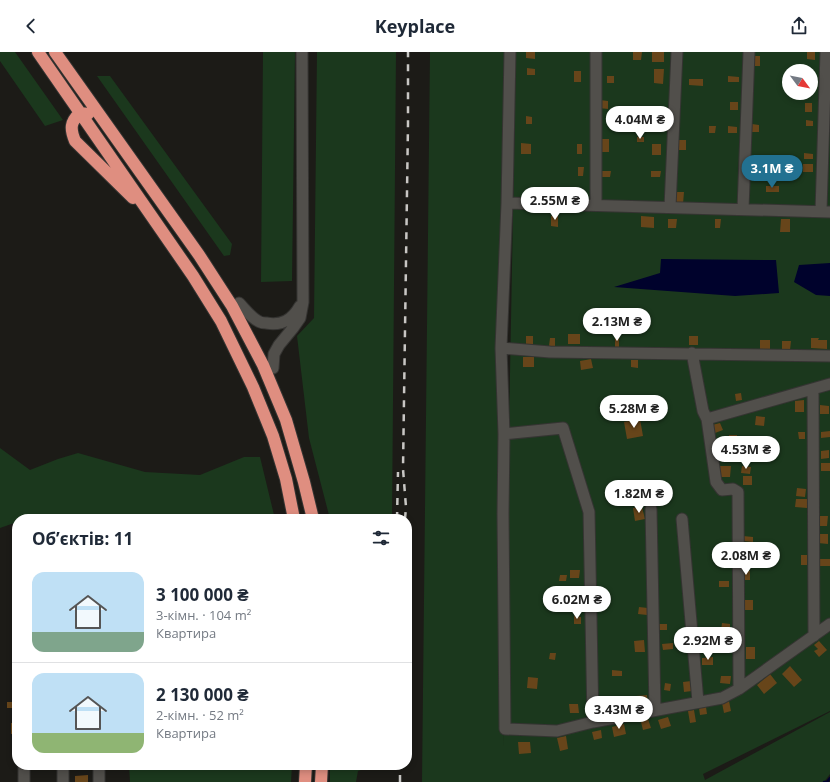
<!DOCTYPE html>
<html lang="uk">
<meta charset="utf-8">
<style>
body{margin:0;font-family:"Open Sans",sans-serif;background:#f6f6f7;color:#1f2937;height:100vh;display:flex;flex-direction:column;font-size:15px;white-space:nowrap}
*{box-sizing:border-box;margin:0}
p{font-size:13px;color:#747a83}
.icon{flex:none;width:22px;height:22px;fill:none;stroke:currentColor;stroke-width:2;stroke-linecap:round;stroke-linejoin:round}
.map{position:relative;flex:1;overflow:hidden}
.details{position:absolute;left:12px;top:462px;width:400px;height:256px;display:flex;flex-direction:column;background:#fff;border-radius:16px;box-shadow:0 2px 6px #0003}
.details>*{flex:none}
.needle{width:26px;rotate:122deg}
.tools{position:absolute;left:782px;top:12px;display:grid;gap:8px}
.tools a{display:grid;place-items:center;width:36px;height:36px;border-radius:50%;background:#fff;box-shadow:0 2px 6px #0003;font-size:20px}
.price{position:absolute;translate:-50% -34px;padding:0 9px;border-radius:14px;background:#fff;color:#222;font-size:13px;line-height:26px;filter:drop-shadow(0 1px 2px #0008)}
.price::after{content:'';position:absolute;left:50%;top:24px;width:12px;height:9px;margin-left:-6px;background:inherit;clip-path:polygon(0 0,100% 0,50% 100%)}
.price.on{background:#227191;color:#fff}
ul{padding:0;list-style:none}
li{display:flex;align-items:center;gap:12px;height:100px;padding:0 20px}
li+li{border-top:1px solid #e0e1e3}
li span{display:grid;place-items:center;flex:none;width:112px;height:80px;border-radius:12px;color:#555}
li>.icon{margin-inline-start:auto}
span .icon{width:48px;height:48px;fill:#fffc;stroke-width:1}
li b{font-size:17px}
h2{display:flex;justify-content:space-between;align-items:center;height:48px;padding:0 20px;font-size:17px}
header{display:flex;justify-content:space-between;align-items:center;height:52px;padding:0 20px;background:#fff;font-size:18px;font-weight:700}
.map>svg:first-child{display:block}
.green{fill:#1b381d;fill-rule:evenodd}
.water{fill:#00022c}
.lines{fill:none;stroke-linecap:round;stroke-linejoin:round}
.stream{stroke:#00022c;stroke-width:2.5}
.building{fill:#67451a}
.minor-casing{stroke:#353432;stroke-width:13}
.highway-casing{stroke:#353432;stroke-width:14}
.minor{stroke:#514f4b;stroke-width:11}
.highway{stroke:#df8e80;stroke-width:12}
.rail{stroke:#c8c7c4;stroke-width:2.5;stroke-dasharray:7 7;stroke-linecap:butt}
</style>
<header><svg class="icon" aria-label="back" viewBox="0 0 24 24"><path d="M15 5l-7 7 7 7"/></svg>Keyplace<svg class="icon" aria-label="share" viewBox="0 0 24 24"><path d="M12 15V3M7 8l5-5 5 5M5 13v7h14v-7"/></svg></header>
<div class="map">
<svg width="830" height="730" viewBox="0 0 830 730">
<rect width="100%" height="100%" fill="#1c1b17"/>
<!-- green -->
<path class="green" d="M0,0H15L63,68L45,74L0,9Z
M263,0H295L292,229L261,230Z
M317,0H396L392,467H330L309,386L297,284L314,266Z
M430,0H510L503,697L516,0H830V659L703,722L705,728L830,660V722L824,730H422ZM789,19H811V41H789Z
M97,24H110L232,192L230,203L224,204Z
M0,396L30,418L58,407L78,401L145,420L200,423L244,405H260L275,467H150L42,462L27,467H17V470L0,476Z
M129,713H292L291,730H130Z
M330,713H368L367,716L358,719L356,730H330Z"/>
<!-- water -->
<path class="water" d="M661,207L776,208L779,241L735,244L614,235L660,221Z
M830,211V244L816,243L794,230L799,213Z"/>
<g class="lines">
<!-- stream -->
<path class="stream" d="M824,730H827L830,726"/>
</g>
<!-- building -->
<path class="building" d="M526,0H535V7L526,6Z
M633,0H642L641,8H633Z
M652,0H664V10H652Z
M807,0H815V8L807,7Z
M754,4H760V14H754Z
M527,16L535,17V23H527Z
M654,17H664L663,32L654,31Z
M574,19H581V30H574Z
M607,24H614V31H607Z
M728,24L739,25V30H728Z
M689,27H703V34L689,33Z
M600,48L608,49V57L599,56Z
M730,50H738V58H730Z
M805,51H812V60H805Z
M526,64L532,65V72H526Z
M806,68L813,69V74H806Z
M752,72L759,73V80H752Z
M709,74H716L715,81H709Z
M728,74L737,75V81H728Z
M637,85H644V90H637Z
M599,87H609V100H599Z
M676,88H686V98H676Z
M521,91L531,92V102H521Z
M577,92H582V102H577Z
M652,92H661V103H652Z
M804,101L813,102V107H804Z
M752,111H762V125H752Z
M803,112H813V120H803Z
M578,115H584L583,124H578Z
M598,119H611L610,125H597Z
M651,119H661L660,125H651Z
M766,134H779V140H766Z
M543,138H550V146H542Z
M673,140H684L683,152H673Z
M551,164H558V175L551,174Z
M641,164L654,165V176L641,175Z
M668,167H677L676,176H668Z
M715,167H721L720,176H715Z
M781,167H790V180H780Z
M568,282H580V292H568Z
M526,284H533V293H526Z
M689,284H698V293H689Z
M615,285H619V295H615Z
M550,286H555V294H549Z
M811,286H819L818,288H827V297L811,296Z
M760,288H770V297H760Z
M782,289H791L790,298H782Z
M523,305H534V315H523Z
M591,307L593,316L581,318L580,309Z
M631,308H638V316L631,315Z
M741,341L742,348L736,349L735,342Z
M804,348V360H795V349Z
M820,353L829,354V362H820Z
M756,364L765,365L764,374L755,373Z
M640,367L643,384L627,387L624,370Z
M720,371L723,378L715,381L712,373Z
M830,379V385L821,386V380Z
M798,380H805V387H799Z
M729,383H737V392H729Z
M829,398V406L821,407V399Z
M821,411H830V419H821Z
M720,414H731L730,425H720Z
M742,414L751,415L750,422L741,421Z
M743,424H752V433H743Z
M797,436L806,437L805,445L796,444Z
M796,447H807V456L795,455Z
M642,455L645,467L635,469L633,456Z
M819,464H828L827,474H819Z
M818,482H828V492L818,491Z
M743,484L753,485V490L743,489Z
M801,503H807V513H801Z
M820,507H830V514H820Z
M570,518H580L579,526H570Z
M743,519H750V528H743Z
M560,523H567L566,529H559Z
M719,529H729V535H719Z
M562,544H569V550H562Z
M745,548H753V558H745Z
M639,555L648,556L647,563L638,562Z
M574,564L581,565V572H574Z
M722,571L730,572V580L721,579Z
M654,572H667V578H654Z
M644,588L645,600H635L634,589Z
M819,589L827,598L819,605L814,599L818,597L814,593Z
M673,591V597L663,598L662,592Z
M746,595H755V607H746Z
M550,601H556L555,608L549,607Z
M713,605V613H702V606Z
M790,614L802,628L794,635L782,622Z
M612,618L622,619V624H612Z
M770,622L777,631L764,642L757,633Z
M721,624H731L730,632L720,631Z
M528,625L538,626L537,637L527,636Z
M691,629L692,639L684,640L683,630Z
M665,631L671,632L670,639L664,638Z
M647,643L648,653L637,654L636,644Z
M729,649L731,659L724,661L722,651Z
M7,650H15V656H7Z
M569,652H578L579,661H570Z
M706,655L707,662L700,663L699,656Z
M694,658L696,670L690,671L688,659Z
M668,665L671,674L661,677L658,668Z
M648,667L651,676L643,678L641,670Z
M11,671H16V682H11Z
M624,672L626,682L614,685L612,675Z
M601,678L602,686L594,688L592,680Z
M566,684L568,697L560,699L557,686Z
M518,690H530L531,701L519,702Z
M88,723V730H75V724Z"/>
<g class="lines">
<!-- minor casing -->
<g class="minor-casing">
<path id="minor" d="M510,0L507,151L501,296L504,382L503,462L505,677L557,679L593,670L722,646L739,637L830,572
M596,0V153
M507,151L830,160
M670,155L677,0
M743,157L749,0
M821,159L826,0
M239,251C245,257 252,267 260,270C262,271 264,271 266,271C282,274 292,268 300,254
M501,296L550,300L830,304
M692,301L703,359L707,367
M273,316L274,302L279,293L293,276L300,266L303,250L302,0
M813,338L814,584
M504,382L563,376L589,460L593,670
M651,457L655,658
M682,467L698,650
M739,637L738,440L733,437L722,438L716,430L707,367L830,332
M99,713V730
M24,730V713
M63,730V713"/>
</g>
<!-- highway casing -->
<g class="highway-casing">
<path id="highway" d="M38,0L193,224L221,269L253,335L273,384L286,427L294,467
M55,0L199,203L232,254L263,313L286,368L304,430L313,467
M88,62L80,61C70,70 70,77 75,89L133,146
M305,730L306,713
M321,730L322,713"/>
</g>
<!-- minor -->
<use href="#minor" class="minor"/>
<!-- highway -->
<use href="#highway" class="highway"/>
<!-- rail -->
<path class="rail" d="M397,467L398,420
M405,467L406,455L403,417L408,71V0
M400,730V713"/>
</g>
</svg>
<div class="tools">
<a><svg class="needle" viewBox="-14 -14 28 28"><path d="M0-13l5 13h-10z" fill="#e53935"/><path d="M0 13l5-13h-10z" fill="#747a83"/></svg></a>
</div>
<b class="price" style="left:640px;top:88px">4.04M ₴</b>
<b class="price on" style="left:772px;top:137px">3.1M ₴</b>
<b class="price" style="left:555px;top:169px">2.55M ₴</b>
<b class="price" style="left:617px;top:290px">2.13M ₴</b>
<b class="price" style="left:634px;top:377px">5.28M ₴</b>
<b class="price" style="left:746px;top:418px">4.53M ₴</b>
<b class="price" style="left:639px;top:462px">1.82M ₴</b>
<b class="price" style="left:746px;top:524px">2.08M ₴</b>
<b class="price" style="left:577px;top:568px">6.02M ₴</b>
<b class="price" style="left:708px;top:609px">2.92M ₴</b>
<b class="price" style="left:619px;top:678px">3.43M ₴</b>
<section class="details">
<h2>Об’єктів: 11<svg class="icon" aria-label="filters" viewBox="0 0 24 24"><path d="M4 7h16M4 17h16"/><circle cx="9" cy="7" r="2"/><circle cx="15" cy="17" r="2"/></svg></h2>
<ul>
<li><span style="background:linear-gradient(#bfe0f5 75%,#7fa58c 0)"><svg class="icon" aria-label="home" viewBox="0 0 24 24"><path d="M3 11l9-7 9 7M6 9v11h12V9"/></svg></span><div><b>3 100 000 ₴</b><p>3-кімн. · 104 m²</p><p>Квартира</p></div></li>
<li><span style="background:linear-gradient(#bfe0f5 75%,#8fb573 0)"><svg class="icon" aria-label="home" viewBox="0 0 24 24"><path d="M3 11l9-7 9 7M6 9v11h12V9"/></svg></span><div><b>2 130 000 ₴</b><p>2-кімн. · 52 m²</p><p>Квартира</p></div></li>
</ul>
</section>
</div>
